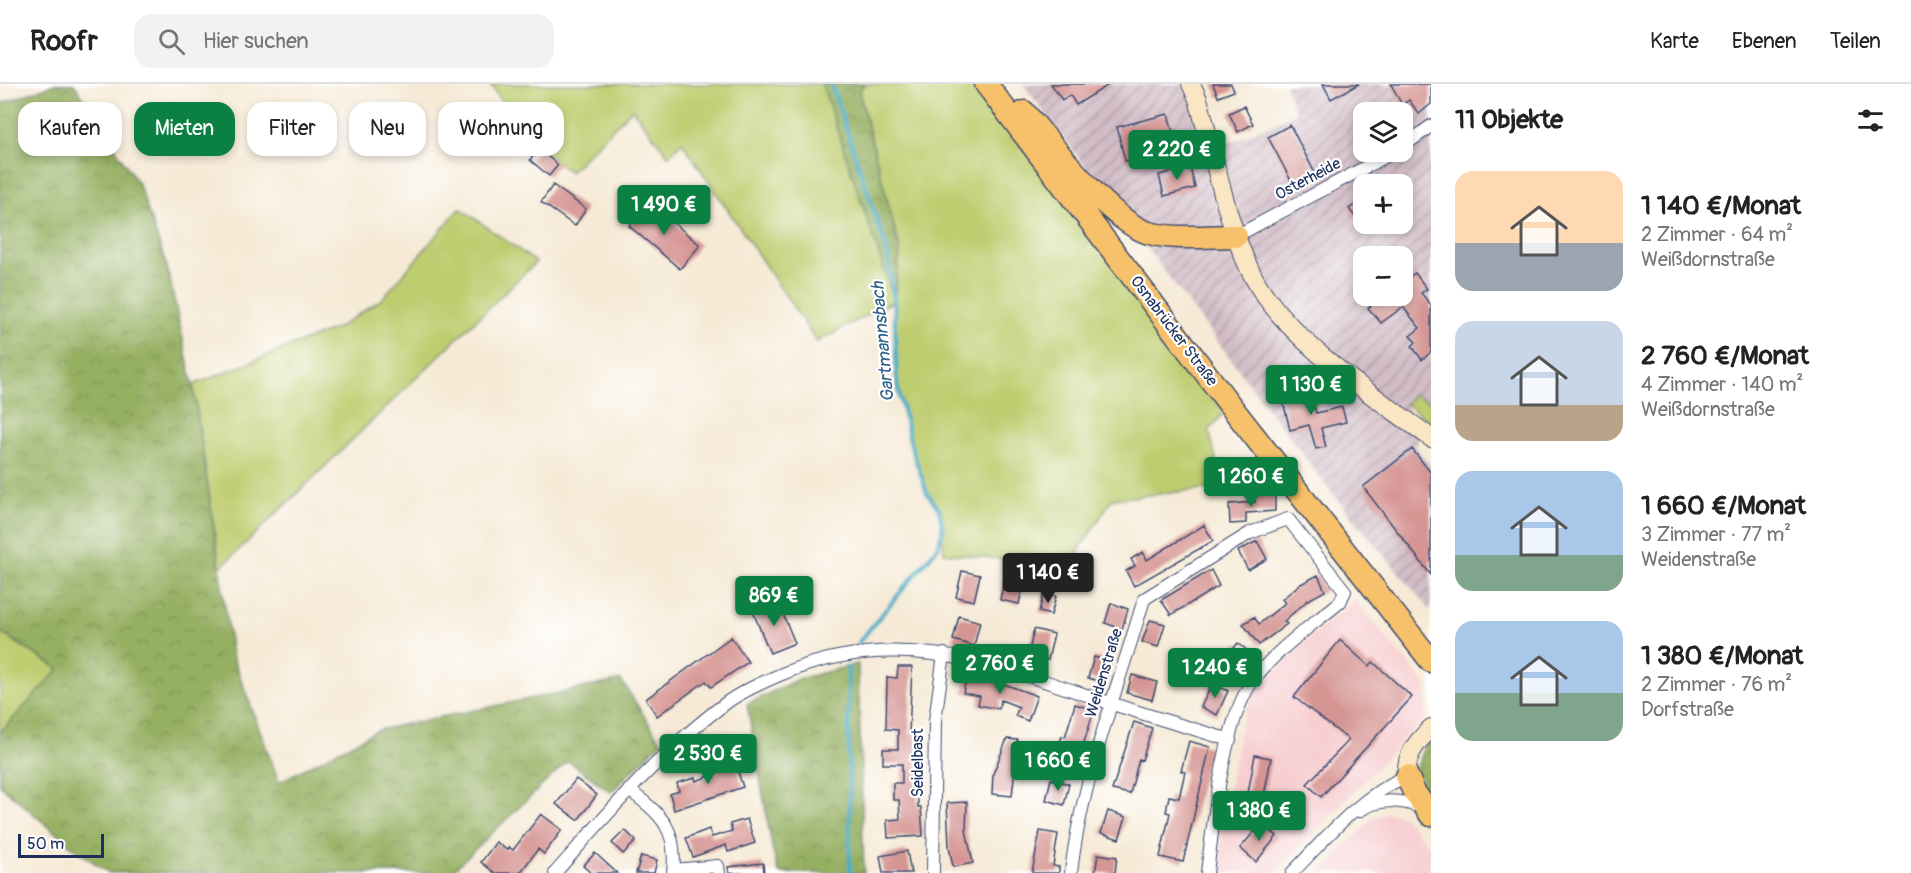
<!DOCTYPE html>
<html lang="de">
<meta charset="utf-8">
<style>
body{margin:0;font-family:Pangolin,sans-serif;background:#f2f2f2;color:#222;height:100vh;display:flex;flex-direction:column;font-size:22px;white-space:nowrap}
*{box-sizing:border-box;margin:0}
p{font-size:20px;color:#767676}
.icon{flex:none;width:33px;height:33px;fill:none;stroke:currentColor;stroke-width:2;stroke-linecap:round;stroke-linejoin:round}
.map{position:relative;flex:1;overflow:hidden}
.side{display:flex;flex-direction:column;background:#fff;width:480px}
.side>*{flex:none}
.banner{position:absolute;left:18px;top:18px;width:570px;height:54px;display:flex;gap:12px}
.buttons{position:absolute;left:1353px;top:18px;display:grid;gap:12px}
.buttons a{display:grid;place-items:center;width:60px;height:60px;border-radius:12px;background:#fff;box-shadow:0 3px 9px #0003;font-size:30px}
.scale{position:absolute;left:18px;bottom:15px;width:86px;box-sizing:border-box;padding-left:6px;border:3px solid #1b2f5e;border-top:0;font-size:16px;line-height:21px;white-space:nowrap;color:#1b2f5e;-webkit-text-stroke:4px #fff;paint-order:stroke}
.price{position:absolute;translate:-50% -51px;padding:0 14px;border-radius:6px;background:#0b8043;color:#fff;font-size:20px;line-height:39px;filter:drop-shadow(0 2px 3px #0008)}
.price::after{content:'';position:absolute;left:50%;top:36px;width:18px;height:14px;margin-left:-9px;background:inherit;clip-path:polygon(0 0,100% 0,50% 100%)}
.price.on{background:#222;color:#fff}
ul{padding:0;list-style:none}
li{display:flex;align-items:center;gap:18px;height:150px;padding:0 24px}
li span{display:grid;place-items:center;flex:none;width:168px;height:120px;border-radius:18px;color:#555}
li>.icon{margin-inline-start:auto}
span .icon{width:72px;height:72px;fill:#fffc;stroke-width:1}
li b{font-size:26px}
h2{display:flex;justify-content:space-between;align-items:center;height:72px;padding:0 24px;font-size:26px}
.tag{padding:0 21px;border-radius:18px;background:#fff;box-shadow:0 3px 9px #0003;font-size:21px;line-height:54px}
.tag.on{background:#0b8043;color:#fff}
header{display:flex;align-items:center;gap:36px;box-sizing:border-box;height:84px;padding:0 30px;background:#fff;border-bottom:2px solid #e0e0e0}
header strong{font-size:28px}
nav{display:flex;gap:33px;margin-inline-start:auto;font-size:21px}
.search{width:420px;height:54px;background:#f2f2f2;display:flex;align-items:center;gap:15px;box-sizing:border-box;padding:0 21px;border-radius:18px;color:#767676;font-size:22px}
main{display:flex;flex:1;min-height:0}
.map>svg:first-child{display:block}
.built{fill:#f7cfd1}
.industrial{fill:url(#industrial-furrows);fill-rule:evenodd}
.grass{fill:#becd70;stroke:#6c7e67;stroke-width:1.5}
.forest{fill:url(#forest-crowns);stroke:#587060;stroke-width:1.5}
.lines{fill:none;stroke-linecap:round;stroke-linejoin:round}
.stream{stroke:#48adc7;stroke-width:4}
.building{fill:#d59593}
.street-casing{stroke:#3c4b70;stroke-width:14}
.secondary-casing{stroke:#3c4b70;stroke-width:20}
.highway-casing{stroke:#3c4b70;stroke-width:25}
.street{stroke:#fff;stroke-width:12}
.secondary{stroke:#fbe6c4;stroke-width:18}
.highway{stroke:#f6c16b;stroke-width:22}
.labels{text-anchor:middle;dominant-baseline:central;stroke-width:4.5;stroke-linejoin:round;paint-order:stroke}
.street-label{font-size:16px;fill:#1b2f5e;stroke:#fff}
.water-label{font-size:18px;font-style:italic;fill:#2d6188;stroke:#fff}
</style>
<header>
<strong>Roofr</strong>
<div class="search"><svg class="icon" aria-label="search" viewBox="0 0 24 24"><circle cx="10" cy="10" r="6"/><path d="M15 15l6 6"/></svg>Hier suchen</div>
<nav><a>Karte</a><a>Ebenen</a><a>Teilen</a></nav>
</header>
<main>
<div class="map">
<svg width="1431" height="789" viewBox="0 0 1431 789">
<defs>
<pattern id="industrial-furrows" width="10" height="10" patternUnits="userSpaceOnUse" patternTransform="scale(1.5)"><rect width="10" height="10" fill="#d2bdc6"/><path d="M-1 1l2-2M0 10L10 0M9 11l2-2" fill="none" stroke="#aa9aa4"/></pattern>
<pattern id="forest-crowns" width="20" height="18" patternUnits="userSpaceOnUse" patternTransform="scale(1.5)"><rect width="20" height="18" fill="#96b062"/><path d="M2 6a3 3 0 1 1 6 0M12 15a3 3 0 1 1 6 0" fill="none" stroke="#7a9054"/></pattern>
</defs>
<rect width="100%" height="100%" fill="#fff"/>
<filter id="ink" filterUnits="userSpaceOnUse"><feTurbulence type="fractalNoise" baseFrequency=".0167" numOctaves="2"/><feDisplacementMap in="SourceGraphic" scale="12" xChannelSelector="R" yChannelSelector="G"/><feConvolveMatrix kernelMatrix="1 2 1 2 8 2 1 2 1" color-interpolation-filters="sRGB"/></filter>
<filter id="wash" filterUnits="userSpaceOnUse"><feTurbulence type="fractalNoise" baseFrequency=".008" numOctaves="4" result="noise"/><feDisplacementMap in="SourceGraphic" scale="24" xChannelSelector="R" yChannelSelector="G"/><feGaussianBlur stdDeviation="1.35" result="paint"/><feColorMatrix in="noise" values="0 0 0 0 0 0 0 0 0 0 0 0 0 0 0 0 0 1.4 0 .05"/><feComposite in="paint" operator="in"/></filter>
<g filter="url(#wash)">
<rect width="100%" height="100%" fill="#f6ead6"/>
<!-- built -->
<path class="built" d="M1355,516L1426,601V633L1275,789H1217L1226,718L1242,639L1253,610L1308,554Z
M1391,728L1404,734L1431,764V789H1319L1373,734Z"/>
<!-- industrial -->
<path class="industrial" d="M1023,0H1181L1191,16L1207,69L1296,29L1285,0H1431V319L1415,310L1406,320L1418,358L1415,362L1431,383V527L1331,408ZM1364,28H1402V68H1364ZM1364,100H1402V140H1364ZM1364,172H1402V212H1364Z"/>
<!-- grass -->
<path class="grass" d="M490,0H822L894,214L900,166L859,7L864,0H976L1225,327L1209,347L1223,403L1112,415L1069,482L944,469L939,425L927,409L912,365L897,300L894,217L817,258L682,58L669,72L632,25L570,88L526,54Z
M460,124L536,178L220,484L193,301L339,243L382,215Z
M1414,310L1431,319V338L1406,320Z
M0,548L59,585L0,649Z"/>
<!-- forest -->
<path class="forest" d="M55,0H74L139,101L167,183L193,301L232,571L279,698L378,646L621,596L661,658L611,708L568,677L450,789H109L72,763L0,701V649L59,585L0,548V20Z
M822,0H864L859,8L900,166L894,216Z
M858,580L864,789H779L773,768L747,620L798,595Z
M1431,656V714L1416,686L1425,662Z"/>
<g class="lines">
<!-- stream -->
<path class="stream" d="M831,0L887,166L894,216L897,300L912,365L927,409L939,425L943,445L938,463L859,558
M848,583L850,789"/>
</g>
<g id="blocks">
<!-- building -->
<path class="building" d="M1051,0H1110L1076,21L1070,11L1062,16Z
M1213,0H1231L1234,7L1218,13Z
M1323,0H1359L1331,15Z
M1391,0H1431V20L1419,30L1409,16L1402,21Z
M1244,22L1253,40L1238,48L1229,29Z
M1168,30L1177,63L1125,77L1117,43Z
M1290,41L1317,93L1295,104L1268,53Z
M539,65L558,81L549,92L530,76Z
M1190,83L1195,104L1164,112L1159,91Z
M553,101L586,125L575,142L541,118Z
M1364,114V144L1349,125Z
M649,118L700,161L680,185L629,142Z
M1415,189L1427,205L1421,209L1431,221V268L1422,276L1412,262L1416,258L1410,252L1420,244L1403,223L1381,239L1368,224L1385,212H1402V198Z
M1310,306L1316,329L1342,323L1346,338L1321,344L1326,363L1316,365L1309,341L1290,346L1282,313Z
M1412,365L1431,389V491L1363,403Z
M1275,410V427L1246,429V439L1230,440L1229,420L1255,418V411Z
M1204,441L1213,457L1134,502L1126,487L1135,482L1131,475L1143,468L1147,476Z
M1257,457L1267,475L1248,486L1238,467Z
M1211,486L1219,502L1171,531L1161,516Z
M962,487L980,491L974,517L956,513Z
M1318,491L1325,507L1308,516L1284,537L1287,540L1259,561L1243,540L1254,533L1259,540L1285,519L1282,515L1299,501Z
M1004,497L1023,501L1019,520L1000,516Z
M1044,509L1056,512L1051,531L1039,528Z
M778,518L795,559L770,569L753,528Z
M1111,519L1128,525L1122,545L1105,539Z
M959,532L980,538L974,562L953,556Z
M1150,536L1165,540L1158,563L1142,558Z
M1034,545L1054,550L1048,576L1028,571Z
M731,553L748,578L711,603L706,597L657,632L646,615Z
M1340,556L1369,582L1373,578L1412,613L1321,713L1307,700L1349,656L1294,613Z
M1238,559L1253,571L1236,592L1221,580Z
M1094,573L1111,578L1105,599L1088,594Z
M898,583H912L909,650H917L918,723H921L923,752L888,754L887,736L900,735L899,716H893V699H902V680H883V665H898V646L886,645L887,593L897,594Z
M967,591L1004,598V600L1037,612L1028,637L1015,632L1019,623L1001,616L999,625L978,621L980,612L963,609Z
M1132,591L1157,598L1152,616L1127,609Z
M1212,600L1228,607L1217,631L1201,623Z
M1075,620L1094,626L1077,681L1055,674L1062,652L1065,653Z
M1134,638L1152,644L1142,676L1139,675L1130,710L1112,706Z
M1007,655L1018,656L1012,712L992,710L993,690Z
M1189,657L1210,663L1183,778L1160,773L1170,729L1166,728L1169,712L1179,714L1185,688L1181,687Z
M1255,671L1271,674L1262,723L1246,720Z
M733,673L743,703L674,726L670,710L679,707L677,699L695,694L696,697L718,689L715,679Z
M576,695L597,711L578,736L556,720Z
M1051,695L1069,700L1064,721L1046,716Z
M967,718L966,746L973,779L953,783L949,762L947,719Z
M1108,727L1126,733L1119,755L1101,749Z
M541,730L562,746L544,770L538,765L520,789H495L481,778L496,758L507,766L509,763L513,766Z
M747,735L755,759L728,768L726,761L693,773L686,754L709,745L712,753L732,747L730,740Z
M1262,739L1277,752L1256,778L1240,764Z
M625,746L636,757L623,770L612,759Z
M1040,747L1058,750L1053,782L1059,783V789H1032Z
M907,767L911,789H883L880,772Z
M595,769L617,789H591L583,782Z
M1098,770L1117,773L1115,789H1095Z
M641,772L657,776L654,789H636Z
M763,779L764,789H729L728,783Z"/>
</g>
</g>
<g filter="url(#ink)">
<use href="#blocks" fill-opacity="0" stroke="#3c4b70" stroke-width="1.5"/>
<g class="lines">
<!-- street casing -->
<g class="street-casing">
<path id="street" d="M1402,63L1431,42
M1236,152L1394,68
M629,706C662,731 678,745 673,789
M1359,727C1379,713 1402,716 1423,724
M673,786L718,782L719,789
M555,789C608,729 661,667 726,619C742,607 763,598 782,590C897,542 993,580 1104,617C1145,631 1188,643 1230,656
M933,789L935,637L944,570
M1071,789C1081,698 1118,604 1144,515L1250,449L1288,435L1345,507L1340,518C1310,543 1275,566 1252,598C1224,636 1213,740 1207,789
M1292,789C1327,753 1360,712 1407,692"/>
</g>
<!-- secondary casing -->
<g class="secondary-casing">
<path id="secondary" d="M1191,0L1198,15C1214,70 1229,153 1258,201C1297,264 1372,310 1431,354
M1407,692C1405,671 1416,659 1431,644"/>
</g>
<!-- highway casing -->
<g class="highway-casing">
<path id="highway" d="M986,0L1233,325L1431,577
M1024,28C1053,61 1109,137 1149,149C1176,156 1209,152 1236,152
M1407,692L1414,708L1431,731"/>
</g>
<!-- street -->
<use href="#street" class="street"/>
<!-- secondary -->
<use href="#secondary" class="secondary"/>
<!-- highway -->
<use href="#highway" class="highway"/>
</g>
</g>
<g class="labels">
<!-- street labels -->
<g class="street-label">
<text transform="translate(1308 95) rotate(-28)">Osterheide</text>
<text transform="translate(1174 247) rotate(53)">Osnabrücker Straße</text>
<text transform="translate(1104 589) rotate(-73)">Weidenstraße</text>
<text transform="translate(918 679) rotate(-90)">Seidelbast</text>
</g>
<!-- water labels -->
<g class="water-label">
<text transform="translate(883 258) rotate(-95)">Gartmannsbach</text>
</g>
</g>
</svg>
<div class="buttons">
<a><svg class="icon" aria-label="layers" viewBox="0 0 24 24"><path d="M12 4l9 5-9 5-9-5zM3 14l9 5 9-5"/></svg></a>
<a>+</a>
<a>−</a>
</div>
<div class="scale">50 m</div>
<b class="price" style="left:1177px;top:97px">2 220 €</b>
<b class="price" style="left:664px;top:152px">1 490 €</b>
<b class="price" style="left:1311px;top:332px">1 130 €</b>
<b class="price" style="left:1251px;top:424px">1 260 €</b>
<b class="price on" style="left:1048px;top:520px">1 140 €</b>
<b class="price" style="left:774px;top:543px">869 €</b>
<b class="price" style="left:1000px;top:611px">2 760 €</b>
<b class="price" style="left:1215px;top:615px">1 240 €</b>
<b class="price" style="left:708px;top:701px">2 530 €</b>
<b class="price" style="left:1058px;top:708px">1 660 €</b>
<b class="price" style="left:1259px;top:758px">1 380 €</b>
<div class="banner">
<a class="tag">Kaufen</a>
<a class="tag on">Mieten</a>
<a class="tag">Filter</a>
<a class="tag">Neu</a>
<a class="tag">Wohnung</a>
</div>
</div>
<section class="side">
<h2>11 Objekte<svg class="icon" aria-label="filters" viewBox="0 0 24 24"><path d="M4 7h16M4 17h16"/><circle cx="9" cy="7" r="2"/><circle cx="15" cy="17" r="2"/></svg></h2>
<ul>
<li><span style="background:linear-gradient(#ffd9b3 60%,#9aa5b1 0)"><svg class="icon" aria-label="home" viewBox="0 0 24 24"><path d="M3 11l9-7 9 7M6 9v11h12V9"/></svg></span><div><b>1 140 €/Monat</b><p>2 Zimmer · 64 m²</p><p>Weißdornstraße</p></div></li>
<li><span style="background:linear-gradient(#c9d6e8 70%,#b9a48a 0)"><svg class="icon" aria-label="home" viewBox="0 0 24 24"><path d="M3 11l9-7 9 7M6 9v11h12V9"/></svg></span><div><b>2 760 €/Monat</b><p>4 Zimmer · 140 m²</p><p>Weißdornstraße</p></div></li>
<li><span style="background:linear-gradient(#a9c7e8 70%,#7fa58c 0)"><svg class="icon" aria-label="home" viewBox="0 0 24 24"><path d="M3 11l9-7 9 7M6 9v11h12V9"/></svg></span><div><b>1 660 €/Monat</b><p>3 Zimmer · 77 m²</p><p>Weidenstraße</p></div></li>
<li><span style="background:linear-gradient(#a9c7e8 60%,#7fa58c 0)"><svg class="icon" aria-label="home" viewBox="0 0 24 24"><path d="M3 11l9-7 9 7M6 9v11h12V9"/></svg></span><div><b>1 380 €/Monat</b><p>2 Zimmer · 76 m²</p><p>Dorfstraße</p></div></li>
</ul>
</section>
</main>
